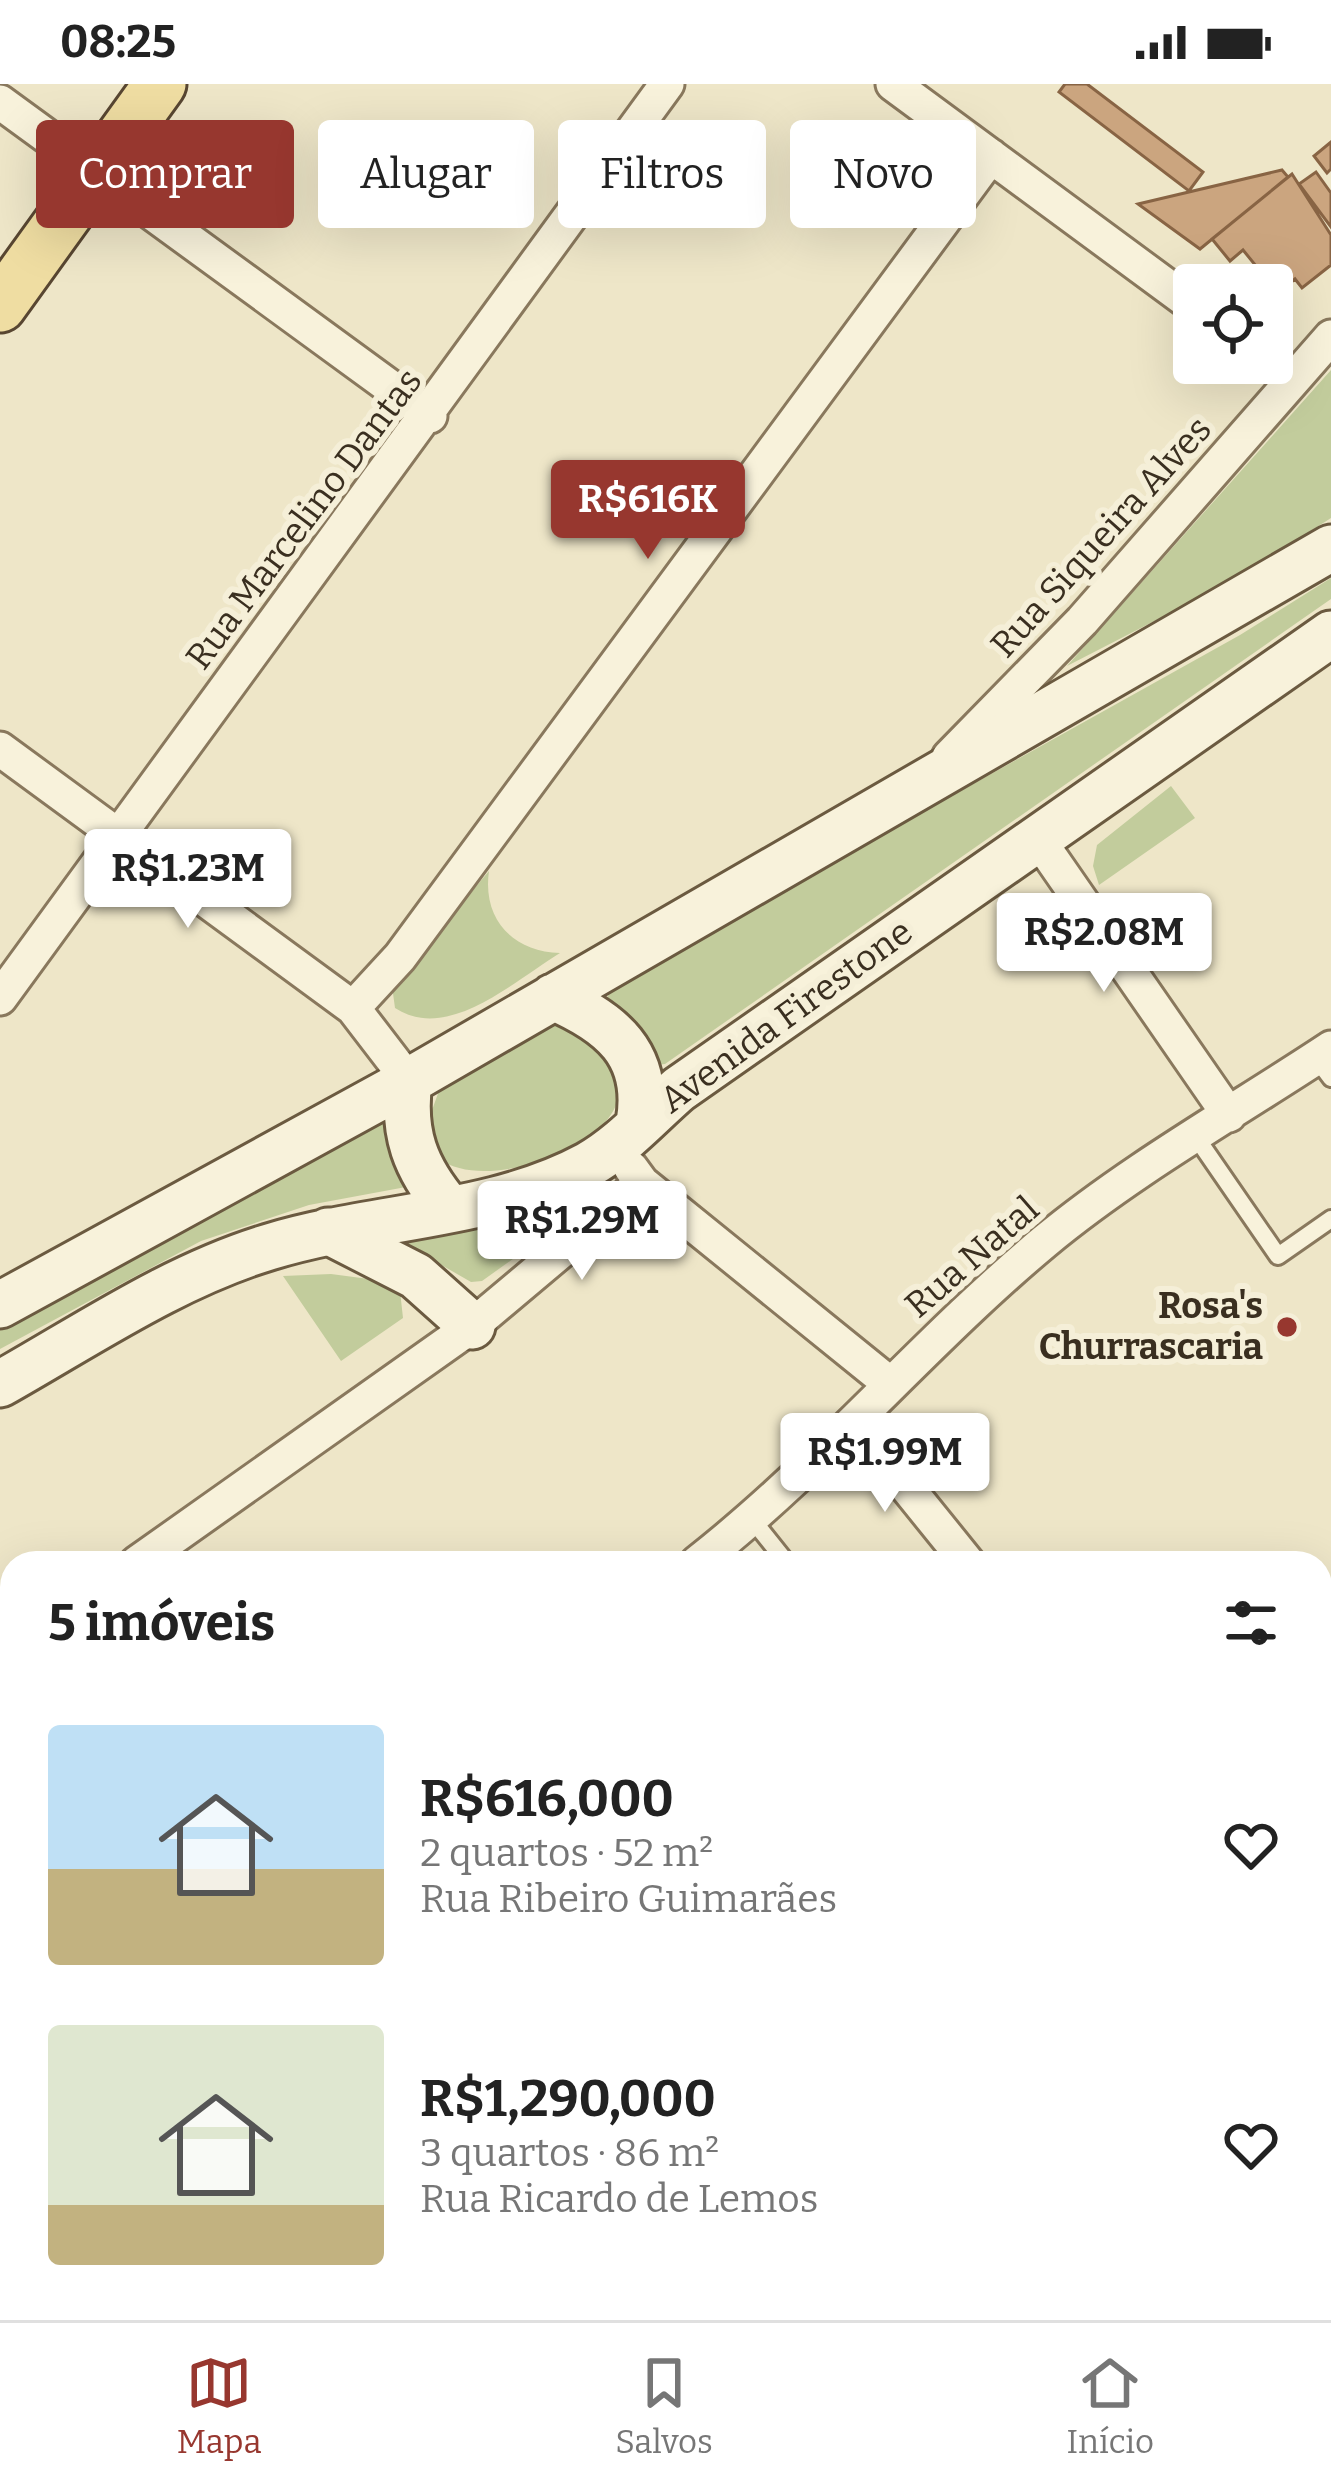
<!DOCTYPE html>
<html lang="pt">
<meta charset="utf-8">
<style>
body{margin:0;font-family:Bitter,serif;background:#f2f2f2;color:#222;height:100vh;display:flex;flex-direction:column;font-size:45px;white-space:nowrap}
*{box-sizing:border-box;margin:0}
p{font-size:39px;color:#767676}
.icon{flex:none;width:66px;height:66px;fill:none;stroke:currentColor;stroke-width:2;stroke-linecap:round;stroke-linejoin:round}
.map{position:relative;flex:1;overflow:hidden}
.drawer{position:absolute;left:0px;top:1467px;width:1332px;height:771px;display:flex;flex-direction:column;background:#fff;border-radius:36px 36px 0 0;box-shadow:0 12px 48px #0002}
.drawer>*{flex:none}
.hud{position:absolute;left:36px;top:36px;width:1260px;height:108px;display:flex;gap:24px}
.controls{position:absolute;left:1173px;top:180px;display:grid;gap:24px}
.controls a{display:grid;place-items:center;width:120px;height:120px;border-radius:12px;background:#fff;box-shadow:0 12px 48px #0002;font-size:60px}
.price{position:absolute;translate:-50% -102px;padding:0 27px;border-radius:12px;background:#fff;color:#222;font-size:39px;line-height:78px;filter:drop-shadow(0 3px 6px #0008)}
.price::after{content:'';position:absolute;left:50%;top:72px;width:36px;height:27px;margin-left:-18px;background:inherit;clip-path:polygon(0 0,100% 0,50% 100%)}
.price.current{background:#97372f;color:#fff}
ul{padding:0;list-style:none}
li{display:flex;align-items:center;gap:36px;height:300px;padding:0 48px}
li span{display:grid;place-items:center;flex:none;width:336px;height:240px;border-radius:12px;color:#555}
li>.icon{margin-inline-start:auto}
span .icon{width:144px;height:144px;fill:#fffc;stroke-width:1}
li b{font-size:51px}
h2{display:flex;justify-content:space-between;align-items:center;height:144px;padding:0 48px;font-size:51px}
.chip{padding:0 42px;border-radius:12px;background:#fff;box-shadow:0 12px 48px #0002;font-size:42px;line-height:108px}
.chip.current{background:#97372f;color:#fff}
.status{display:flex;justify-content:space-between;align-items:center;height:84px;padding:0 60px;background:#fff;direction:ltr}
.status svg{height:33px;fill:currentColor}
.menu{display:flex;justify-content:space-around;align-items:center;height:168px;border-top:3px solid #e0e0e0;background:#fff;font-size:33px;color:#767676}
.menu a{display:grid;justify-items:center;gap:6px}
.menu .current{color:#97372f}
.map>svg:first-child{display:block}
.green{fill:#c2cc9c}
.building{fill:#cba57f;stroke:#886444;stroke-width:3}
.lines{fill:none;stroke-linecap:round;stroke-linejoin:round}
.lane-casing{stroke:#89785d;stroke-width:22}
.street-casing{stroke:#89785d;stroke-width:39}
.secondary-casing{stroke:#6b5a40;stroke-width:51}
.primary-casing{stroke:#584631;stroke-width:57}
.lane{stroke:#f8f2db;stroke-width:16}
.street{stroke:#f8f2db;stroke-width:33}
.secondary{stroke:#f8f2db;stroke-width:45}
.primary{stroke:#efdda2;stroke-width:51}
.poi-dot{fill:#97372f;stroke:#f5efd8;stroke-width:4.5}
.labels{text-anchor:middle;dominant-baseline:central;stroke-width:12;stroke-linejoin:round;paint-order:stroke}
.street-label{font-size:36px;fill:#3a2f20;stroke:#f5efd8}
.poi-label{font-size:36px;font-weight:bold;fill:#3a2f20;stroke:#f5efd8;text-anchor:end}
</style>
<div class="status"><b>08:25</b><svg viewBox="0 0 49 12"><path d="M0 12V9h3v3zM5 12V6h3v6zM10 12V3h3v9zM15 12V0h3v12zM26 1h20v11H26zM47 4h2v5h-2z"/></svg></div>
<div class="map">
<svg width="1331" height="2236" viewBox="0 0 1331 2236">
<rect width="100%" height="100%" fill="#eee6c8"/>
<!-- green -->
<path class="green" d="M1331,286V434L1234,496L1067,582Z
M1331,494V515L665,980L657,981L637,939L607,914L613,901L1240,551Z
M1171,702L1195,734L1099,801L1093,782L1097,761Z
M489,787C482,835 513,868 560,869C514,897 448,959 395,924L392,902Z
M554,941L612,969C615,982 622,1002 618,1015C605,1068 482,1108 440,1075L427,1040L440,1004Z
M382,1037L389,1043L406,1103L309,1121L201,1157L0,1265V1244L161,1151Z
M567,1119L574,1120L573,1132L482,1197L471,1198L405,1160L407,1153L507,1142Z
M331,1190L384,1197L400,1207L403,1234L341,1277L283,1192Z"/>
<!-- building -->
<path class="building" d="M1065,0H1087L1203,88L1189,107L1059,8Z
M1331,58V85L1327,89L1314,72Z
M1282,86L1288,93L1200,165L1138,120Z
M1316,88L1331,109V143L1299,100Z
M1292,90L1331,151V181L1302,204L1295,195L1278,209L1243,166L1230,177L1212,155Z"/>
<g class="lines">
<!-- lane casing -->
<g class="lane-casing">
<path id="lane" d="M1316,974L1331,994
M1196,1053L1278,1172L1331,1135
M751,1434L787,1479
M1320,1580L1331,1574
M574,2226L582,2236
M1230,2226L1238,2236"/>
</g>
<!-- street casing -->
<g class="street-casing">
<path id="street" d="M893,0L1194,222
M0,18L430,332
M0,665L353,924L409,997
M949,673L1082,537L1331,253
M1036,752L1229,1031
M0,914L667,0
M353,924L400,873L991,72
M631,1084L642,1099L889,1299
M855,1339L968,1479
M137,1479L472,1242L642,1099
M697,1479C822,1381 923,1259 1044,1158C1132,1085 1236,1027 1331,964
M0,1576L12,1568
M0,2025L12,2042
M144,2226L151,2236
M949,2226L957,2236"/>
</g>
<!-- secondary casing -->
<g class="secondary-casing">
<path id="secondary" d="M553,913C611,938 651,970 639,1039
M409,997C402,1049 415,1084 449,1124
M328,1147L416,1192L472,1242
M0,1221L409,997L1331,464
M0,1300C87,1251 173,1192 269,1163C373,1131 492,1133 588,1081C622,1062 650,1030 679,1005L1331,550"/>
</g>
<!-- primary casing -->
<g class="primary-casing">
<path id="primary" d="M0,222L160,0
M1320,2200L1331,2191
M1271,2236L1285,2226"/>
</g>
<!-- lane -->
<use href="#lane" class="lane"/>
<!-- street -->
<use href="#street" class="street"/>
<!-- secondary -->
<use href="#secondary" class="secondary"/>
<!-- primary -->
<use href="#primary" class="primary"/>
</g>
<!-- markers -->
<circle class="poi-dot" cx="1287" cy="1243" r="12"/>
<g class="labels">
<!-- street labels -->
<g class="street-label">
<text transform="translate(304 435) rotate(-53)">Rua Marcelino Dantas</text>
<text transform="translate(1101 453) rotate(-48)">Rua Siqueira Alves</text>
<text transform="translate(786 932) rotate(-36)">Avenida Firestone</text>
<text transform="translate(972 1173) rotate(-41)">Rua Natal</text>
</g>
<!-- poi labels -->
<g class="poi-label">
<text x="1263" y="1222">Rosa's<tspan x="1263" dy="41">Churrascaria</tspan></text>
</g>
</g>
</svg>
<div class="controls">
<a><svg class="icon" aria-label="locate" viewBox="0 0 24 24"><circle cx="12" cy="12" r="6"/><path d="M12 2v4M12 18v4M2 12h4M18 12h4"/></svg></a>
</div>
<b class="price current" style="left:648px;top:478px">R$616K</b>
<b class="price" style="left:188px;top:847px">R$1.23M</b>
<b class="price" style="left:1104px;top:911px">R$2.08M</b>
<b class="price" style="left:582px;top:1199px">R$1.29M</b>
<b class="price" style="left:885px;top:1431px">R$1.99M</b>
<div class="hud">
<a class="chip current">Comprar</a>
<a class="chip">Alugar</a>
<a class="chip">Filtros</a>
<a class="chip">Novo</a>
</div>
<section class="drawer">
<h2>5 imóveis<svg class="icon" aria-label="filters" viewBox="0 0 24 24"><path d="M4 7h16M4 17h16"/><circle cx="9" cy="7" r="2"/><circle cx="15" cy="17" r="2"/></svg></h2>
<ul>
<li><span style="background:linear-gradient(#bfe0f5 60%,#c2b280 0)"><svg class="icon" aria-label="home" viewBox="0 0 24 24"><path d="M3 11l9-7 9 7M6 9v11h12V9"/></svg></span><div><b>R$616,000</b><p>2 quartos · 52 m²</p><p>Rua Ribeiro Guimarães</p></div><svg class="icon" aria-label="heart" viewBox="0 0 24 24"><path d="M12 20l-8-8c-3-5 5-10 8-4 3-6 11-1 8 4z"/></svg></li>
<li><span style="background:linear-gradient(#dfe7d0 75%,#c2b280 0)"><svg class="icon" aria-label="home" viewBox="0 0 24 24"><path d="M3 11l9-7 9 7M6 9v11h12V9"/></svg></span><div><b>R$1,290,000</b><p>3 quartos · 86 m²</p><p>Rua Ricardo de Lemos</p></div><svg class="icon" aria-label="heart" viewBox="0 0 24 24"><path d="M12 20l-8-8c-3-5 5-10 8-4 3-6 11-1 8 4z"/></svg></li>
</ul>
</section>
</div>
<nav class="menu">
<a class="current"><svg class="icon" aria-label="map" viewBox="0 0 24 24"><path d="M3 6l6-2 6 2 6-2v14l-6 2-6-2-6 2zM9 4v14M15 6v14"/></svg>Mapa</a>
<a><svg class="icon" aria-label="saved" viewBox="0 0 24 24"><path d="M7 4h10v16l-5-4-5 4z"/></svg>Salvos</a>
<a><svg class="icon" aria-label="home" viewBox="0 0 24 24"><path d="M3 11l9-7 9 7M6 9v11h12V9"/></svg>Início</a>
</nav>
